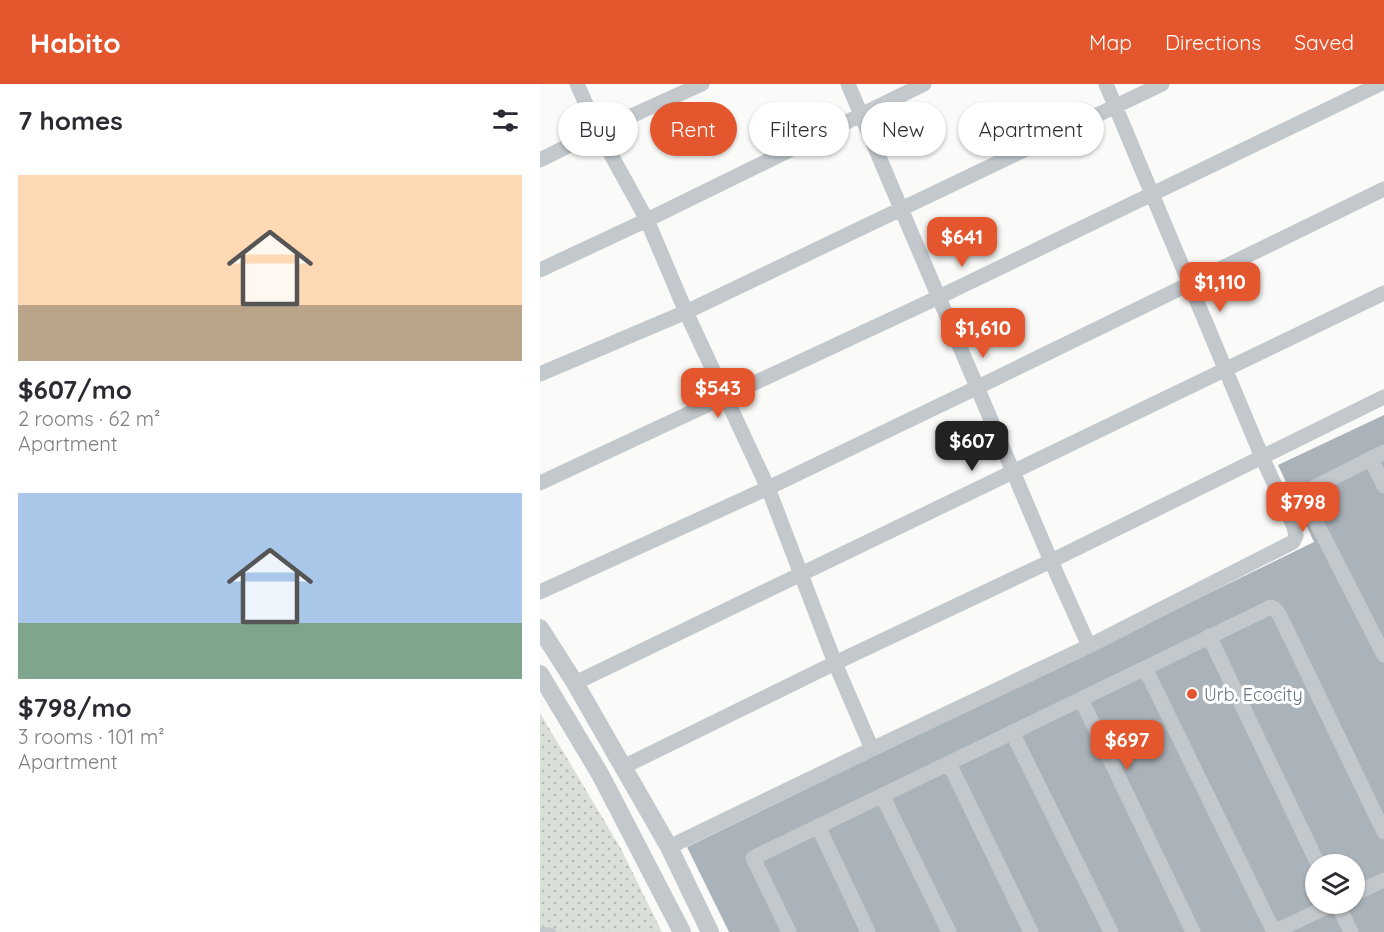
<!DOCTYPE html>
<meta charset="utf-8">
<style>
body{margin:0;font-family:Quicksand,sans-serif;background:#f7f7f7;color:#2b2b33;height:100vh;display:flex;flex-direction:column;font-size:22px;white-space:nowrap}
*{box-sizing:border-box;margin:0}
p{font-size:20px;color:#7c7c81}
.icon{flex:none;width:33px;height:33px;fill:none;stroke:currentColor;stroke-width:2;stroke-linecap:round;stroke-linejoin:round}
.map{position:relative;flex:1;overflow:hidden}
.details{display:flex;flex-direction:column;background:#fff;width:540px}
.details>*{flex:none}
.hud{position:absolute;left:18px;top:18px;width:570px;height:54px;display:flex;gap:12px}
.tools{position:absolute;left:765px;top:770px;display:grid;gap:12px}
.tools a{display:grid;place-items:center;width:60px;height:60px;border-radius:50%;background:#fff;box-shadow:0 2px 4px #0004;font-size:30px}
.price{position:absolute;translate:-50% -51px;padding:0 14px;border-radius:12px;background:#e4572e;color:#fff;font-size:20px;line-height:39px;filter:drop-shadow(0 2px 3px #0008)}
.price::after{content:'';position:absolute;left:50%;top:36px;width:18px;height:14px;margin-left:-9px;background:inherit;clip-path:polygon(0 0,100% 0,50% 100%)}
.price.selected{background:#222;color:#fff}
ul{padding:0;list-style:none}
li{display:grid;align-content:center;gap:12px;height:318px;padding:0 18px}
li span{display:grid;place-items:center;height:186px;border-radius:0px;color:#555}
li>.icon{margin-inline-start:auto}
span .icon{width:108px;height:108px;fill:#fffc;stroke-width:1}
li b{font-size:26px}
h2{display:flex;justify-content:space-between;align-items:center;height:72px;padding:0 18px;font-size:26px}
.chip{padding:0 21px;border-radius:27px;background:#fff;box-shadow:0 2px 4px #0004;font-size:21px;line-height:54px}
.chip.selected{background:#e4572e;color:#fff}
header{display:flex;align-items:center;gap:36px;box-sizing:border-box;height:84px;padding:0 30px;background:#e4572e;color:#fff}
header strong{font-size:28px}
nav{display:flex;gap:33px;margin-inline-start:auto;font-size:21px}
main{display:flex;flex:1;min-height:0}
.map>svg:first-child{display:block}
.park{fill:url(#park-dots)}
.building{fill:#aab3b9;fill-rule:evenodd}
.lines{fill:none;stroke-linecap:round;stroke-linejoin:round}
.service{stroke:#c3c8cc;stroke-width:8}
.minor{stroke:#c3c8cc;stroke-width:15}
.tertiary{stroke:#c3c8cc;stroke-width:18}
.poi-dot{fill:#e4572e;stroke:#fff;stroke-width:2}
.labels{text-anchor:middle;dominant-baseline:central;stroke-width:6;stroke-linejoin:round;paint-order:stroke}
.poi-label{font-size:18px;fill:#657683;stroke:#fff;text-anchor:start}
</style>
<header>
<strong>Habito</strong>
<nav><a>Map</a><a>Directions</a><a>Saved</a></nav>
</header>
<main>
<section class="details">
<h2>7 homes<svg class="icon" aria-label="filters" viewBox="0 0 24 24"><path d="M4 7h16M4 17h16"/><circle cx="9" cy="7" r="2"/><circle cx="15" cy="17" r="2"/></svg></h2>
<ul>
<li><span style="background:linear-gradient(#ffd9b3 70%,#b9a48a 0)"><svg class="icon" aria-label="home" viewBox="0 0 24 24"><path d="M3 11l9-7 9 7M6 9v11h12V9"/></svg></span><div><b>$607/mo</b><p>2 rooms · 62 m²</p><p>Apartment</p></div></li>
<li><span style="background:linear-gradient(#a9c7e8 70%,#7fa58c 0)"><svg class="icon" aria-label="home" viewBox="0 0 24 24"><path d="M3 11l9-7 9 7M6 9v11h12V9"/></svg></span><div><b>$798/mo</b><p>3 rooms · 101 m²</p><p>Apartment</p></div></li>
</ul>
</section>
<div class="map">
<svg width="844" height="848" viewBox="0 0 844 848">
<defs>
<pattern id="park-dots" width="8" height="8" patternUnits="userSpaceOnUse" patternTransform="scale(1.5)"><rect width="8" height="8" fill="#dadfd7"/><path d="M2 2h.1M6 6h.1" fill="none" stroke="#b4b9b4" stroke-width="1.8" stroke-linecap="round"/></pattern>
</defs>
<rect width="100%" height="100%" fill="#fafaf8"/>
<!-- park -->
<path class="park" d="M0,629L80,763L122,848H0Z"/>
<!-- building -->
<path class="building" d="M844,331V848H189L147,763L774,458L738,381ZM776,780H814V819H776Z"/>
<g class="lines">
<!-- service -->
<path class="service" d="M0,848L3,847L12,848"/>
<!-- minor -->
<path class="minor" d="M37,0L58,47L107,136L146,228L228,404L295,579L332,665
M308,0L511,477L549,562
M0,76L58,47L162,0
M0,186L107,136L384,0
M0,290L146,228L622,0
M844,368L775,403L769,411V424L844,571
M831,375L844,402
M0,399L399,213L840,0
M0,508L228,404L438,303L844,105
M669,552L778,780
M605,584L734,848
M35,599L844,209
M541,615L653,848
M472,648L571,848
M409,679L491,848
M83,683L295,579L511,477L844,313
M342,711L409,848
M278,742L328,848
M129,763L332,665L549,562L753,458L756,452L754,443L722,373L566,0
M814,810L844,796
M797,819L811,848
M249,848L213,774L731,523L736,526L740,532L844,748
M734,848L795,819"/>
<!-- tertiary -->
<path class="tertiary" d="M0,544L35,599L129,763L170,848
M0,590L60,690L142,848"/>
</g>
<!-- markers -->
<circle class="poi-dot" cx="652" cy="610" r="6"/>
<g class="labels">
<!-- poi labels -->
<g class="poi-label">
<text x="664" y="610">Urb. Ecocity</text>
</g>
</g>
</svg>
<div class="tools">
<a><svg class="icon" aria-label="layers" viewBox="0 0 24 24"><path d="M12 4l9 5-9 5-9-5zM3 14l9 5 9-5"/></svg></a>
</div>
<b class="price" style="left:422px;top:184px">$641</b>
<b class="price" style="left:680px;top:229px">$1,110</b>
<b class="price" style="left:443px;top:275px">$1,610</b>
<b class="price" style="left:178px;top:335px">$543</b>
<b class="price selected" style="left:432px;top:388px">$607</b>
<b class="price" style="left:763px;top:449px">$798</b>
<b class="price" style="left:587px;top:687px">$697</b>
<div class="hud">
<a class="chip">Buy</a>
<a class="chip selected">Rent</a>
<a class="chip">Filters</a>
<a class="chip">New</a>
<a class="chip">Apartment</a>
</div>
</div>
</main>
